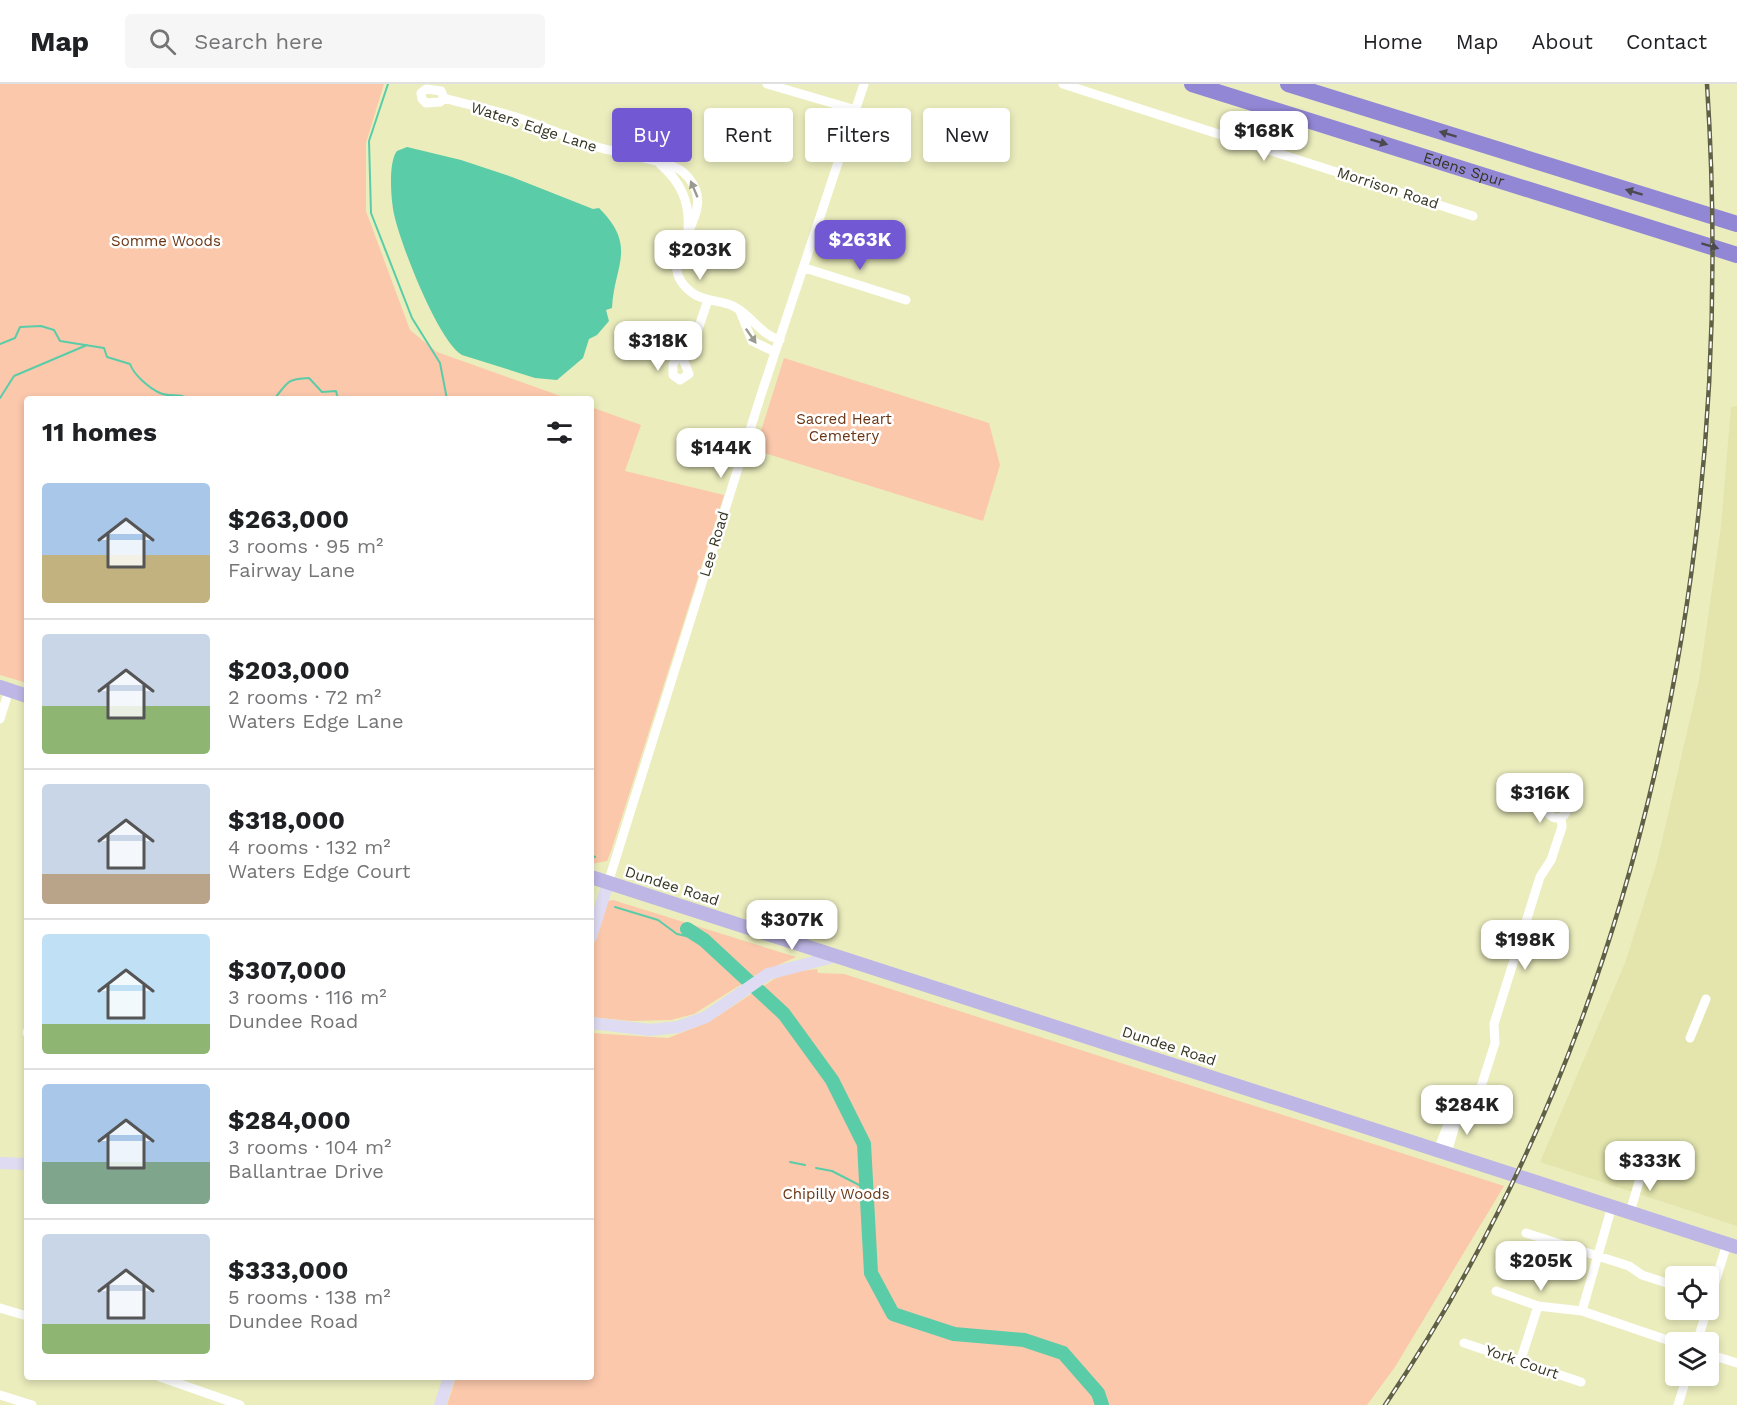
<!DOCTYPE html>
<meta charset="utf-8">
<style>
body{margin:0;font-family:"Work Sans",sans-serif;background:#f6f6f6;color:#202124;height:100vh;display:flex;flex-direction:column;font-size:22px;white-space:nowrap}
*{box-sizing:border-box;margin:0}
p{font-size:20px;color:#757577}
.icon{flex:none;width:33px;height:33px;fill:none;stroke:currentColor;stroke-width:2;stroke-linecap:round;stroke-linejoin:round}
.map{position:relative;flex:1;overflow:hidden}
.details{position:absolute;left:24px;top:312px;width:570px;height:984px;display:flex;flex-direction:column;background:#fff;border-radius:6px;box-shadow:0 3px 9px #0003}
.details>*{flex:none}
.guide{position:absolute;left:612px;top:24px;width:570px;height:54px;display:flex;gap:12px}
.fabs{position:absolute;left:1665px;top:1182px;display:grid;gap:12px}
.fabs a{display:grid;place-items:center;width:54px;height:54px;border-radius:6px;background:#fff;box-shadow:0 3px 9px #0003;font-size:30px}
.price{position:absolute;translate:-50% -51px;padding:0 14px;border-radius:12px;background:#fff;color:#222;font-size:20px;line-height:39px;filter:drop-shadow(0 2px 3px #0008)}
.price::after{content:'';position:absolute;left:50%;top:36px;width:18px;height:14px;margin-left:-9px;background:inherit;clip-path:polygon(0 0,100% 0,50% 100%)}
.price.selected{background:#7258d2;color:#fff}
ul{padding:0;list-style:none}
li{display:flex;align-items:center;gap:18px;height:150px;padding:0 18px}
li+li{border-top:2px solid #e0e0e0}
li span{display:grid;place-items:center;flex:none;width:168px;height:120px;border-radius:6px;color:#555}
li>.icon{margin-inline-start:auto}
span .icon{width:72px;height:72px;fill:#fffc;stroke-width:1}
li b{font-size:26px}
h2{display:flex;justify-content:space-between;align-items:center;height:72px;padding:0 18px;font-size:26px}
.chip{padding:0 21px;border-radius:6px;background:#fff;box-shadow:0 3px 9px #0003;font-size:21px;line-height:54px}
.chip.selected{background:#7258d2;color:#fff}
header{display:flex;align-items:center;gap:36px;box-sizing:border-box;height:84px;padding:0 30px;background:#fff;border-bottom:2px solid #e0e0e0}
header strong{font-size:28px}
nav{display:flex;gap:33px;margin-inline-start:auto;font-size:21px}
.search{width:420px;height:54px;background:#f6f6f6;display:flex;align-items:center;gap:15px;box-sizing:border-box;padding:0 21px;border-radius:6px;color:#757577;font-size:22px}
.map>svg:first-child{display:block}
.built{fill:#e3e5ad}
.green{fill:#fbc8ac}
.water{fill:#5acca7}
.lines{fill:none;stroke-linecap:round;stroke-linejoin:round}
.stream{stroke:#5acca7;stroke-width:2}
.river{stroke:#5acca7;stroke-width:14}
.street{stroke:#fff;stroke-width:9}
.secondary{stroke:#dedbf2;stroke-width:12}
.primary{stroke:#beb7e6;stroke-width:14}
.highway{stroke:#9287d5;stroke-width:16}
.rail-casing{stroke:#5f6046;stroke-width:4.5}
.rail{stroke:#fff;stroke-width:2;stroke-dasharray:7;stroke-linecap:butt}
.oneway{fill:#4c4a4f}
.oneway2{fill:#9a9a90}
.labels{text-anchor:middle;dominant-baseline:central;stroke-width:5;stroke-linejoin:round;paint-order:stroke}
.street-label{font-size:15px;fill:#353522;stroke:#fff}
.park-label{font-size:15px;fill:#6a3514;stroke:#fff}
</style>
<header>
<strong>Map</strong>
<div class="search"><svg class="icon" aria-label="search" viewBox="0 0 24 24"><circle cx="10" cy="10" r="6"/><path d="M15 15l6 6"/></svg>Search here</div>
<nav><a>Home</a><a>Map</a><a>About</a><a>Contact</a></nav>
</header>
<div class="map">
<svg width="1737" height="1321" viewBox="0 0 1737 1321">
<rect width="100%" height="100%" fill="#ebedbd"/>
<!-- built -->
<path class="built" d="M1737,322V1142L1540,1078L1625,879L1657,778L1699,596L1721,442L1731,323Z"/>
<!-- green -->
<path class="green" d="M0,0H384L366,59V127L410,246L437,268L569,315H27V599L0,591Z
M784,274L989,339L1000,381L983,437L755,366Z
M591,323L641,341L625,387L724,411L611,767L607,777L591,780Z
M613,816L796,873L756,891L694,930L671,936L631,937L591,933V869L608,817Z
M817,885L818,889L844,890L1504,1102L1395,1283L1367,1321H447L456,1293H591V949L668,954L709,938L774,895L794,888Z"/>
<!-- water -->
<path class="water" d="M407,63L461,76L512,93L593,125L599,124C638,163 614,181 612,224L606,226L609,237L597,251L589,255L583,274L557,296L535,294L462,271C438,257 400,159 394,130C391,116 388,78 397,67Z"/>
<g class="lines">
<!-- stream -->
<path class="stream" d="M388,0L369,57L371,129L412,234L440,279L447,315
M0,260L15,254L20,243L41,242L54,246L60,257L104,264L107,273L130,280C134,291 149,304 160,309C170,314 180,308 188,315
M0,314L14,292L87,261
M274,315C288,300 284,295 309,294L322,308L336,307L338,315
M591,771L595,773
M615,823L658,836L677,850L704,856
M790,1078L805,1081
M816,1084L832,1087L865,1104"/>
<!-- river -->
<path class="river" d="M687,845L704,856L784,930L832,996L864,1060L871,1189L893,1230L954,1250L1024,1256L1063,1269L1098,1309L1102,1321"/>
<!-- street -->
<path class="street" d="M767,0L856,26
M1063,0L1473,132
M444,14L440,18L426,19L422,15L421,9L426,5L441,7L444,14C468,21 494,26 519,34C546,43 573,56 601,64C618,69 673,78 683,88C731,131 641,174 694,210C706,218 721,216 733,222C752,231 759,250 780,256
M660,80C681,98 690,118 688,146
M805,184L906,216
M740,227L752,257L775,268
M681,270L689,290L680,296L673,291V280L696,251L708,216
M0,635L9,606
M1547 724a10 10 0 1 1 20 0a10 10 0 1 1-20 0Z
M608,799L760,314L864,0
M27,949V948
M1690,954L1706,915
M1438,1066L1449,1038L1474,1015L1481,1003L1495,959L1494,940L1540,793L1551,776L1562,743L1561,734
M1447,1069L1458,1031
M1630,1128L1644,1081
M1526,1149L1629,1182L1642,1191L1676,1202
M1496,1207L1538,1222L1582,1227L1676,1259
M1708,1221L1727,1160
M0,1224L27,1232
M1582,1227L1612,1122
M1697,1258L1707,1226
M1464,1259L1581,1298
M1708,1270L1737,1279
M1520,1278L1538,1222
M160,1293L240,1321
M0,1311L32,1321
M1678,1321L1687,1292"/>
<!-- secondary -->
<path class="secondary" d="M591,853L608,799
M591,939L650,946L678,943L706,933L768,890L837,872
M0,1079L27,1080
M440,1321L449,1293"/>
<!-- primary -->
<path class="primary" d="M0,603L27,612
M591,793L1737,1163"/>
<!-- highway -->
<g class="highway">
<path id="s1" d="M1192,0L1737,171"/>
<path d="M1288,0L1737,140"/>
</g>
<!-- rail casing -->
<g class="rail-casing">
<path id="rail" d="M1385,1321C1645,936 1737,462 1707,0"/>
</g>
<!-- rail -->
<use href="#rail" class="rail"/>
</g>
<!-- one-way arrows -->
<defs><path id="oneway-solid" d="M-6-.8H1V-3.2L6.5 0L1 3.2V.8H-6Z" transform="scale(1.5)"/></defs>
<g class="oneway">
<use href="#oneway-solid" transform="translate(1448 50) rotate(-163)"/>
<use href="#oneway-solid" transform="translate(1379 58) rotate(17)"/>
<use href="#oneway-solid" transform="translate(1634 108) rotate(-163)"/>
<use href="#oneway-solid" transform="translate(1710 162) rotate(17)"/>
</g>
<g class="oneway2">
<use href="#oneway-solid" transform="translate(694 105) rotate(-113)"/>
<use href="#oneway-solid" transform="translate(751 252) rotate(55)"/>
</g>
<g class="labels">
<!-- street labels -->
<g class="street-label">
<text transform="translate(534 43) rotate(18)">Waters Edge Lane</text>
<text stroke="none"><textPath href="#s1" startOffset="285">Edens Spur</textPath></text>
<text transform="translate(1388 104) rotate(18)">Morrison Road</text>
<text transform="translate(714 460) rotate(-73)">Lee Road</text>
<text transform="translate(672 802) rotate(18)">Dundee Road</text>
<text transform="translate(1169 962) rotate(18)">Dundee Road</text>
<text transform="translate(1522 1278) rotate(19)">York Court</text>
</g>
<!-- park labels -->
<g class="park-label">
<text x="166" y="157">Somme Woods</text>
<text x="844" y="335">Sacred Heart<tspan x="844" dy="17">Cemetery</tspan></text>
<text x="836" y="1110">Chipilly Woods</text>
</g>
</g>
</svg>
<div class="fabs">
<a><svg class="icon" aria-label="locate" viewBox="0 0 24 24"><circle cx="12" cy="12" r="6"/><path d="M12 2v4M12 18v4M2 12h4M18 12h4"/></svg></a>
<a><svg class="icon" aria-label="layers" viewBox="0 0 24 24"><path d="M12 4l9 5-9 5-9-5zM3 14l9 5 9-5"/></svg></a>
</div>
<b class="price" style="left:1264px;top:78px">$168K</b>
<b class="price selected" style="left:860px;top:187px">$263K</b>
<b class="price" style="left:700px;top:197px">$203K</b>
<b class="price" style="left:658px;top:288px">$318K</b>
<b class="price" style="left:721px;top:395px">$144K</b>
<b class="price" style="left:1540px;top:740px">$316K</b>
<b class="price" style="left:792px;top:867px">$307K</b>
<b class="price" style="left:1525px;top:887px">$198K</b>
<b class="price" style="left:1467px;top:1052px">$284K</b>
<b class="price" style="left:1650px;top:1108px">$333K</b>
<b class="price" style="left:1541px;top:1208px">$205K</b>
<div class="guide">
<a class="chip selected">Buy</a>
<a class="chip">Rent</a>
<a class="chip">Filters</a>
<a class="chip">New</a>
</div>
<section class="details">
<h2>11 homes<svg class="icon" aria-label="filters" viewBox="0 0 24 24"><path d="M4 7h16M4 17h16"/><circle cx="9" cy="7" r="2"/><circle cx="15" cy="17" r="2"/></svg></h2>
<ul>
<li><span style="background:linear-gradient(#a9c7e8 60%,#c2b280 0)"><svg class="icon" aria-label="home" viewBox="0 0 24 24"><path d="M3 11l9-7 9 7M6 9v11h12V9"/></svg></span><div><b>$263,000</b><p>3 rooms · 95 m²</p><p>Fairway Lane</p></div></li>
<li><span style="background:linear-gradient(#c9d6e8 60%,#8fb573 0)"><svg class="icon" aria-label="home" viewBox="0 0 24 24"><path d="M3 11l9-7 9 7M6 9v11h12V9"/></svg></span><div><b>$203,000</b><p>2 rooms · 72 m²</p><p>Waters Edge Lane</p></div></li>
<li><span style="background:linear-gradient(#c9d6e8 75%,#b9a48a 0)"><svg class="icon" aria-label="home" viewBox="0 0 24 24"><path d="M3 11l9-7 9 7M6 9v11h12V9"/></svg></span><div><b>$318,000</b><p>4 rooms · 132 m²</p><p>Waters Edge Court</p></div></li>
<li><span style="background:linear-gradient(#bfe0f5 75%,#8fb573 0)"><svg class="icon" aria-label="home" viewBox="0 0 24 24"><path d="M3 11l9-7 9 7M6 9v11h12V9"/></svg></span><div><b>$307,000</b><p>3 rooms · 116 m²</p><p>Dundee Road</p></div></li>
<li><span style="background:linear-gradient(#a9c7e8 65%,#7fa58c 0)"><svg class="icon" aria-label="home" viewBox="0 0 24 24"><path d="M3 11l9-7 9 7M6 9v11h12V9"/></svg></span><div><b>$284,000</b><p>3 rooms · 104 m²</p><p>Ballantrae Drive</p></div></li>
<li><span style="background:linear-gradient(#c9d6e8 75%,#8fb573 0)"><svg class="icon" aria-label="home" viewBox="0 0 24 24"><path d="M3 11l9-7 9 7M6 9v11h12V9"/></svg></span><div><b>$333,000</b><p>5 rooms · 138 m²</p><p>Dundee Road</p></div></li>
</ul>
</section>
</div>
